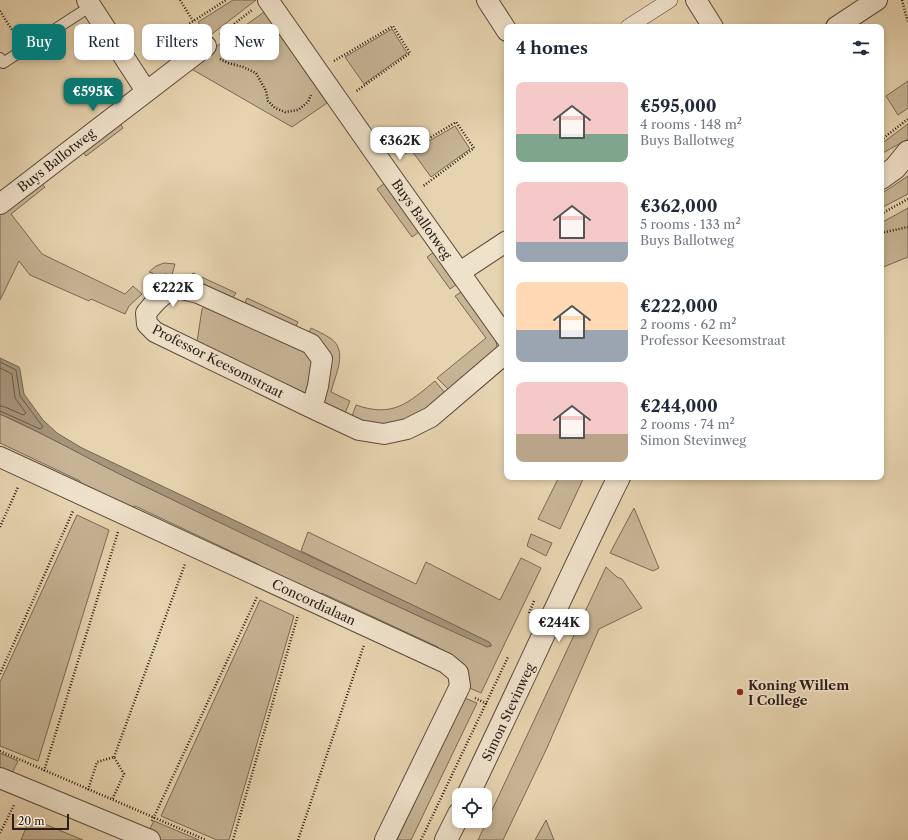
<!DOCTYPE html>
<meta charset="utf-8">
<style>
body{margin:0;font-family:"Libre Caslon Text",serif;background:#f6f6f7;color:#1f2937;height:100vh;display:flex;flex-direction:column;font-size:15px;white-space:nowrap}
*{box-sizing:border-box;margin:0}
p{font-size:13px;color:#747a83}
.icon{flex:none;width:22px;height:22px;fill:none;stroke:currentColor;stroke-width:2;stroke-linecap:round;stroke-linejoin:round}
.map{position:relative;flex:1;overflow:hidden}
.panel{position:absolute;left:504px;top:24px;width:380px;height:456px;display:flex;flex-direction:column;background:#fff;border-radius:8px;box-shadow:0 2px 6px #0003}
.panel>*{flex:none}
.guide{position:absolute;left:12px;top:24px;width:380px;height:36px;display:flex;gap:8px}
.buttons{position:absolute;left:452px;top:788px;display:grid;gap:8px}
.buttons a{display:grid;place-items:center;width:40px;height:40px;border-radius:8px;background:#fff;box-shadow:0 2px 6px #0003;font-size:20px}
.scale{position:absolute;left:12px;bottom:10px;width:57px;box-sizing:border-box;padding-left:4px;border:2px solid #2b1d17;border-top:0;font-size:11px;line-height:14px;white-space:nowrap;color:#2b1d17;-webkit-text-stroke:3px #efe2cb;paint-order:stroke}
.price{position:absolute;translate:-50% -34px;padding:0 9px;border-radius:8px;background:#fff;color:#222;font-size:13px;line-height:26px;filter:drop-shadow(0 1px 2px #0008)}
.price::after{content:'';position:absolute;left:50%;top:24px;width:12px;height:9px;margin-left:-6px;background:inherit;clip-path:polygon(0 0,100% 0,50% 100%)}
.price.current{background:#0f766e;color:#fff}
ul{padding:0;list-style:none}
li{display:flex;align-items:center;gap:12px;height:100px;padding:0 12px}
li span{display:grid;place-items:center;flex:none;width:112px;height:80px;border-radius:8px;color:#555}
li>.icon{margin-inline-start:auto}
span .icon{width:48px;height:48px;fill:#fffc;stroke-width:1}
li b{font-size:17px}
h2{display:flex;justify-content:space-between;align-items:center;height:48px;padding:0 12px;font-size:17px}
.tag{padding:0 14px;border-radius:8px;background:#fff;box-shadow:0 2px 6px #0003;font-size:14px;line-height:36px}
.tag.current{background:#0f766e;color:#fff}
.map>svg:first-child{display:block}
.green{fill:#c6b495;stroke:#786856}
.water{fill:#a6957b;stroke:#756553}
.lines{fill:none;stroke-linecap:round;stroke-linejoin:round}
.shore{stroke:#685949;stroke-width:1}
.service-casing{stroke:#5a4a3d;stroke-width:12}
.pedestrian-casing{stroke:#5a4a3d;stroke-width:16}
.minor-casing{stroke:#5a4a3d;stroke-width:22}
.tertiary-casing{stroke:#5a4a3d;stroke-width:24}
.path{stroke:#2b1d17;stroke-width:2.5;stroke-dasharray:1 2;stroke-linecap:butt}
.service{stroke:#efe2cb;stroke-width:10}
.pedestrian{stroke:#efe2cb;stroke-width:15}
.minor{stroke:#efe2cb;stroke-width:20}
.tertiary{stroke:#efe2cb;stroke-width:22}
.poi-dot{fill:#8f2418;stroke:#efe2cb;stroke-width:1.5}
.labels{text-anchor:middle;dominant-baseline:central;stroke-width:3.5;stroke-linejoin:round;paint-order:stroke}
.street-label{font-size:13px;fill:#2b1d17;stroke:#efe2cb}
.poi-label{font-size:13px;font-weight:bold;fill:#2b1d17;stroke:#efe2cb;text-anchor:start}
</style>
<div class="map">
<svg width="908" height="840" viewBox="0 0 908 840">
<rect width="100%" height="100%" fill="#e6d3af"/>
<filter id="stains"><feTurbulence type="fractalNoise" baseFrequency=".005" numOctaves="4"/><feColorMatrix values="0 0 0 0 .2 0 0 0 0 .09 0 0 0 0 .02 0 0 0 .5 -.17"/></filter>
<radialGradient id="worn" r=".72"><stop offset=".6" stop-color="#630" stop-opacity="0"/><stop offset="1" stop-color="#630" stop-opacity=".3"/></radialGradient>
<!-- green -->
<path class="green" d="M233,0H256L208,37L198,22Z
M264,12L327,103L292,127L188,67Z
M392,29L407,53L364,84L345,57Z
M908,81V108L898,115L886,96Z
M118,120L123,128L86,156L80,149Z
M908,124V139L881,154V144Z
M455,126L470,149L431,177L412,151Z
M908,176V194L881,208V194Z
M39,180L45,187L11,214L42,254L125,294L133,286L142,294L129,306L125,314L91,299L89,301L30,275L19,261L0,300V210Z
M385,183L419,232L412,237L377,189Z
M908,208V257L881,268V223Z
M434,252L457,284L450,289L427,257Z
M164,263L175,264L172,275L165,274L158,279L152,273L149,272L156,266Z
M193,273L236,293L232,299L188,282Z
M463,291L495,336L497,347L494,353L449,390L437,378L486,338L455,296Z
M247,298L298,322L295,329L244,305Z
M206,305L301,346L316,361L308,400L197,342L202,309Z
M311,328C317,331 324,334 330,338C349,350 335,375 331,392L350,401L345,413L328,409C317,387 325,375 330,352L308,334Z
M435,381L445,393L425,411L391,425L366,424L352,416L356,405C393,418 408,403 435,381Z
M0,414L44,435L140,484L427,620L490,643L301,551L308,532L416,584L426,562L500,600L521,558L541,568L481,693L465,686L442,657L438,647L322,593L321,594L262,573L258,564L135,506L125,510L83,490L80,481L0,443Z
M559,477H584L560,529L538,519Z
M634,508L659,568L653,571L610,553Z
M77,515L109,530L38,761L0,746V682Z
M531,534L552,543L546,556L527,546Z
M606,567L617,577L622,579L642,608L599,629L546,750L503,840H478Z
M260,600L294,616L229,840H217L161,816Z
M462,697L477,703L411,840H397Z
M0,753L18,761L11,775L0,771Z
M30,818L83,840H21Z
M546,820L554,840H535Z
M154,821L199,840H160L147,834Z"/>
<!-- water -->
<path class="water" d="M0,358L19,367L20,370L24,394L43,420L57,433L82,448L438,617L489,642L491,644V646L487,647C371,595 255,540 140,484C93,462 48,435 0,414Z"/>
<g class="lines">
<!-- shore -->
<path class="shore" d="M0,362L16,370L20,396L43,427L40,429L0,411
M0,368L12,374L15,398L26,413L23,415L5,407L0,406"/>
<!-- service casing -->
<g class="service-casing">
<path id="service" d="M0,58L3,63L91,6"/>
</g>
<!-- pedestrian casing -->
<g class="pedestrian-casing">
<path id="pedestrian" d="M628,27L670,0"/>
</g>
<!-- minor casing -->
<g class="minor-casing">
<path id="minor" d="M87,0L146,91
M268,0L384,166L507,339
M487,0L507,31
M696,0L713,27
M836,27L877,0
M0,204L206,46
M460,272L507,241
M312,408L318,386L322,359L311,344L198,293C193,292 187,290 182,289C166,288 155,302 146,313L147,324L155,332L312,408L359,430L384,434L407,429L431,417L507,352
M0,457L446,663L458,673L460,686L385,840
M0,778L150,840"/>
</g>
<!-- tertiary casing -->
<g class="tertiary-casing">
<path id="tertiary" d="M881,178L895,168L908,152
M468,795C519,689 567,582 619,477
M446,840L459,814"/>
</g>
<!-- path -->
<path class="path" d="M180,0L193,21
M902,0L908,23
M0,11L17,38
M220,35L252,10
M144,53L226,0
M220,59L228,63L243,67L256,73L266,91L268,101L275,108L285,112L298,110L308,102L311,95
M334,61L393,26L410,53L355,92
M881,140L908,119
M400,156L456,122L474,148L422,187
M881,214L908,199
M881,233L908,227
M0,527L18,487
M529,613L534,601
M0,674L73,511
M475,698L487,704
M0,751L206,840
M114,757L185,564
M44,771L118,532
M88,790L97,762L114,757L124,774L112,800
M152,821L257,597
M0,833L14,805
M233,840L298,615
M298,840L364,645
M421,840L508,657"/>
<!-- service -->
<use href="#service" class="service"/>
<!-- pedestrian -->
<use href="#pedestrian" class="pedestrian"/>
<!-- minor -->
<use href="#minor" class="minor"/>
<!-- tertiary -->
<use href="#tertiary" class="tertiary"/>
</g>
<!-- markers -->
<circle class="poi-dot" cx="740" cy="692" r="4"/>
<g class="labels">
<!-- street labels -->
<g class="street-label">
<text transform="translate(56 160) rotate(-38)">Buys Ballotweg</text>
<text transform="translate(422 219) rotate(55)">Buys Ballotweg</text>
<text transform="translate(218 361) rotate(27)">Professor Keesomstraat</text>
<text transform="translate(314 602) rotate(25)">Concordialaan</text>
<text transform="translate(508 712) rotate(-65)">Simon Stevinweg</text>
</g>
<!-- poi labels -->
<g class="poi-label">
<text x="748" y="685">Koning Willem<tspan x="748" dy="15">I College</tspan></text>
</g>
</g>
<rect width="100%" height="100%" filter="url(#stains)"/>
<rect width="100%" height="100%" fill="url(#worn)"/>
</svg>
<div class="buttons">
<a><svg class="icon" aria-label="locate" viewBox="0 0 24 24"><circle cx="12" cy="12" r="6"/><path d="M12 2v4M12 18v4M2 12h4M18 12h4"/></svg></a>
</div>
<div class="scale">20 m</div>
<b class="price current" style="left:93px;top:112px">€595K</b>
<b class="price" style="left:400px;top:161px">€362K</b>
<b class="price" style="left:173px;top:308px">€222K</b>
<b class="price" style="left:559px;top:643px">€244K</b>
<div class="guide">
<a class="tag current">Buy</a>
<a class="tag">Rent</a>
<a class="tag">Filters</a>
<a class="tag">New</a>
</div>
<section class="panel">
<h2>4 homes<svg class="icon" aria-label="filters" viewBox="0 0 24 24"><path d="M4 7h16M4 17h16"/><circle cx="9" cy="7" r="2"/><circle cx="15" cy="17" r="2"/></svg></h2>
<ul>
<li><span style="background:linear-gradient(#f6c9c9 65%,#7fa58c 0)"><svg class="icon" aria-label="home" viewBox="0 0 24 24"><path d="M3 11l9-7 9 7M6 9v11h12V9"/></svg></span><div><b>€595,000</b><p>4 rooms · 148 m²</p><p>Buys Ballotweg</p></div></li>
<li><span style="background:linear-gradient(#f6c9c9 75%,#9aa5b1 0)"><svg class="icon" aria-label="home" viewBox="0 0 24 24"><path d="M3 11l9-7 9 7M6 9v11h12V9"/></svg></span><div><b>€362,000</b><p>5 rooms · 133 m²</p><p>Buys Ballotweg</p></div></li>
<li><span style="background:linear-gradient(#ffd9b3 60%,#9aa5b1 0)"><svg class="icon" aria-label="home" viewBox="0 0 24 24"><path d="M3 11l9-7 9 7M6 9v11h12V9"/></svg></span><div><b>€222,000</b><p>2 rooms · 62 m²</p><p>Professor Keesomstraat</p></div></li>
<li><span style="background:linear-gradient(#f6c9c9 65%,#b9a48a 0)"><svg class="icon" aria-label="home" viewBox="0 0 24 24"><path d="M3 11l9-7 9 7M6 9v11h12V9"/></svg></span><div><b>€244,000</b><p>2 rooms · 74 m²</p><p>Simon Stevinweg</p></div></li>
</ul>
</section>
</div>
